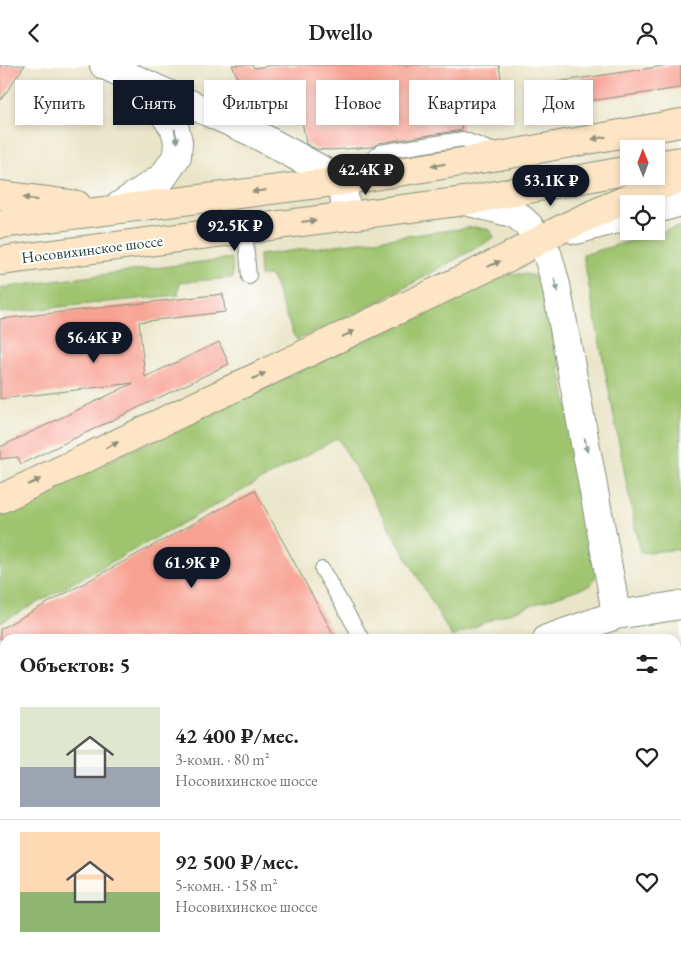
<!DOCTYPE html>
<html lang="ru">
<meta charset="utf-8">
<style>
body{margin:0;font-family:"EB Garamond",serif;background:#f6f6f6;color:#222;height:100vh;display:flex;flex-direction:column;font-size:19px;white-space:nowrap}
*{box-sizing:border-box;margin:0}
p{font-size:16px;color:#767676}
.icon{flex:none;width:28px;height:28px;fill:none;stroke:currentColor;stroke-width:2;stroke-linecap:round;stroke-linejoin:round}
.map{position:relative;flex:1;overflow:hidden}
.details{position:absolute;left:0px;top:569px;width:681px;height:321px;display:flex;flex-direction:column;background:#fff;border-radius:15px 15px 0 0;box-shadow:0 2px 8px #0003}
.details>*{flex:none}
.guide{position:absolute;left:15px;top:15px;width:651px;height:45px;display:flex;gap:10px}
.needle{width:32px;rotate:359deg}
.tools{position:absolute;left:620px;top:75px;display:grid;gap:10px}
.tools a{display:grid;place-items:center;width:45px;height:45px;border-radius:0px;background:#fff;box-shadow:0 2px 8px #0003;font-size:25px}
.price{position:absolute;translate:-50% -42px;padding:0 11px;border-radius:18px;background:#111827;color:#fff;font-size:16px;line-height:32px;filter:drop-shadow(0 1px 2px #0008)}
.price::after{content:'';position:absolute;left:50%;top:30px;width:15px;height:11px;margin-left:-8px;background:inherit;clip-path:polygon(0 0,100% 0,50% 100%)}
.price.active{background:#222;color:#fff}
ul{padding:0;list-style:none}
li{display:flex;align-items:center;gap:15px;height:125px;padding:0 20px}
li+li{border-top:1px solid #e0e0e0}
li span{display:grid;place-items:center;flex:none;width:140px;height:100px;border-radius:0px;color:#555}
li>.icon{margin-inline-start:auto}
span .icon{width:60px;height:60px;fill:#fffc;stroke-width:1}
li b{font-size:21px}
h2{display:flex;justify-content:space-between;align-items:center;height:60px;padding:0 20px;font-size:21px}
.chip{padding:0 18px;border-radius:0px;background:#fff;box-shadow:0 2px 8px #0003;font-size:18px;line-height:45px}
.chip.active{background:#111827;color:#fff}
header{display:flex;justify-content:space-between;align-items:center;height:65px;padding:0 20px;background:#fff;font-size:22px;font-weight:600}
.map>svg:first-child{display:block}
.green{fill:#9fc46e;stroke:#5f8051}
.building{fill:#f8a293}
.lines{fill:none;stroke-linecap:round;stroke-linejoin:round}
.service-casing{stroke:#84917e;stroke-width:16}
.minor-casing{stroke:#84917e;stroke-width:30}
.tertiary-casing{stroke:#84917e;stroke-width:30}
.secondary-casing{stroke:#84917e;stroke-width:30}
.service{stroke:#fff;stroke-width:14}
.minor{stroke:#fff;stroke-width:28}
.tertiary{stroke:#fff;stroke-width:28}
.secondary{stroke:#fde5c5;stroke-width:28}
.oneway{fill:#8f9e9a}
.oneway2{fill:#8e917c}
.labels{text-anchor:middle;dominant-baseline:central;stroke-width:4;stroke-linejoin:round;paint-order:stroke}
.street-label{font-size:16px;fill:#1f3d34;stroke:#fff}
</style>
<header><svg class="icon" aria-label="back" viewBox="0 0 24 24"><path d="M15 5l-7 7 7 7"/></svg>Dwello<svg class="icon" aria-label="person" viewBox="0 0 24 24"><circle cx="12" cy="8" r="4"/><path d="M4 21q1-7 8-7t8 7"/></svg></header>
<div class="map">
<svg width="681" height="889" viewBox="0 0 681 889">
<rect width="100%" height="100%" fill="#fff"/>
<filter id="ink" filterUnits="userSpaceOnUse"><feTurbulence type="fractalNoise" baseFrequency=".02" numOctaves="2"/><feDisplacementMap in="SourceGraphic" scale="10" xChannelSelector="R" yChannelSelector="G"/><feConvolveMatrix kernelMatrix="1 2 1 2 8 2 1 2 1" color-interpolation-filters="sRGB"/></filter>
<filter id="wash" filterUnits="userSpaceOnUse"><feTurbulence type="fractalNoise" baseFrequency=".0096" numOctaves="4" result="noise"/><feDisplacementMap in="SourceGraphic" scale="20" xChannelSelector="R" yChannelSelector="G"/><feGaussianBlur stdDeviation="1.12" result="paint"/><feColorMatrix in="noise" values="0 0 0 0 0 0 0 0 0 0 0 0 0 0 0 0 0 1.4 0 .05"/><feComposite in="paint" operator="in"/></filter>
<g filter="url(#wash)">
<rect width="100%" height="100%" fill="#eae5c8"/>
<!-- green -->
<path class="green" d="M681,161V484L640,488L583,190Z
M475,162L490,165L494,173L379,237L297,275L293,269L271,210L260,211L259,190Z
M232,193L233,213L180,217L178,230L0,248V223Z
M507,209C530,209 536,206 546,228L598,506L591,520L495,553L452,572L338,373L0,558V447Z
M5,846V885H85L87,889H0V849Z"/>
<g id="blocks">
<!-- building -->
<path class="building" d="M0,0H25L0,36Z
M232,0H252L254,3L274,0H499L503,27L509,26L513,48L461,58L462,65L379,78L372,82L331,85L316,84L306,79L300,44L268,58L254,51Z
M671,0H681V23L546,42L543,19Z
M223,229L225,247L139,257L145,312L219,277L229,299L21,399L18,392L0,394V382L134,318L0,334V254Z
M255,425L336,574H0V564Z"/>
</g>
</g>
<g filter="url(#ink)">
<use href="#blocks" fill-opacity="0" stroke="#84917e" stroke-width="1"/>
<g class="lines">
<!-- service casing -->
<g class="service-casing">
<path id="service" d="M353,111L380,87L463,74L497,87
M245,165L249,212
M322,504L362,574
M676,745L681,748
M102,885L104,889
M415,885L419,889
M661,885L665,889
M126,889L128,885
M276,889L278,885
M431,889L435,885"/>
</g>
<!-- minor casing -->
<g class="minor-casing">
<path id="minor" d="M104,0L252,67L342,116L347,151
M113,145L163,112L177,91L178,77L175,64L143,20"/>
</g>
<!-- tertiary casing -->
<g class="tertiary-casing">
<path id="tertiary" d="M465,136L516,149L529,161L548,191L556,220L611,519L616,550
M656,144L681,137
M576,165L629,151
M547,574L616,550L681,540
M190,889L193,885"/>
</g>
<!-- secondary casing -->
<g class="secondary-casing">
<path id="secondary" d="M656,100L681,96
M0,130L77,140
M0,159L342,116L505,90L681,58
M0,196L465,136L629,105
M0,434L509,192C564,160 622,135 681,113"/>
</g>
<!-- service -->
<use href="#service" class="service"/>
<!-- minor -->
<use href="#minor" class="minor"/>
<!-- tertiary -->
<use href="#tertiary" class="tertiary"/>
<!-- secondary -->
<use href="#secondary" class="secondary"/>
</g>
<!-- one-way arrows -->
<defs><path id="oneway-solid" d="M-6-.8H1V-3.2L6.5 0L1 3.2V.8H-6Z" transform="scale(1.25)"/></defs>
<g class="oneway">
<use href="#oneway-solid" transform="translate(176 71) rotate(78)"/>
<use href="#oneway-solid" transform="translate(556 220) rotate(77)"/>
<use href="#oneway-solid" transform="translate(586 380) rotate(80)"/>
</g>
<g class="oneway2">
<use href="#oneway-solid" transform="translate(599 73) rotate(170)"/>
<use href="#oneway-solid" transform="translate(438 100) rotate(171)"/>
<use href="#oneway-solid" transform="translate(259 126) rotate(173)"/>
<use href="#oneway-solid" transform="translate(30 134) rotate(-172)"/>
<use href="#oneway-solid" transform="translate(309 156) rotate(-7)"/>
<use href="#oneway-solid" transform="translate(494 199) rotate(-25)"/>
<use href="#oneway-solid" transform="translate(348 269) rotate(-25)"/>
<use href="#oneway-solid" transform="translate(259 311) rotate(-25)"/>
<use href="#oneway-solid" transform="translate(112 380) rotate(-25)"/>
<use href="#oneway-solid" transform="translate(34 417) rotate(-25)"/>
</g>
</g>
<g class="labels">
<!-- street labels -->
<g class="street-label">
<text transform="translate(92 184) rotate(-7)">Носовихинское шоссе</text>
</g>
</g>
</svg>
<div class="tools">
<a><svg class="needle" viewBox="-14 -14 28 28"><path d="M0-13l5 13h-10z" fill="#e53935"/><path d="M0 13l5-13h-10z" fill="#767676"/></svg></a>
<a><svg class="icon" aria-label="locate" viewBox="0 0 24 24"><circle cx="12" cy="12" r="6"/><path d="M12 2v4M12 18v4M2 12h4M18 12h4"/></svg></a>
</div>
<b class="price active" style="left:366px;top:131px">42.4K ₽</b>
<b class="price" style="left:551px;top:142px">53.1K ₽</b>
<b class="price" style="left:235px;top:187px">92.5K ₽</b>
<b class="price" style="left:94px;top:299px">56.4K ₽</b>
<b class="price" style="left:192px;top:524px">61.9K ₽</b>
<div class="guide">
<a class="chip">Купить</a>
<a class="chip active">Снять</a>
<a class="chip">Фильтры</a>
<a class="chip">Новое</a>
<a class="chip">Квартира</a>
<a class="chip">Дом</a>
</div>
<section class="details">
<h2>Объектов: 5<svg class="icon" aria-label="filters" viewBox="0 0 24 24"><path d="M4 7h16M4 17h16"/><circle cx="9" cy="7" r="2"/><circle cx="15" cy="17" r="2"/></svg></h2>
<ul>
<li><span style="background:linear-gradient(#dfe7d0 60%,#9aa5b1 0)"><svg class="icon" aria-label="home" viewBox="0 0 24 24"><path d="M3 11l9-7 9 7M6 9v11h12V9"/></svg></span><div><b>42 400 ₽/мес.</b><p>3-комн. · 80 m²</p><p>Носовихинское шоссе</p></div><svg class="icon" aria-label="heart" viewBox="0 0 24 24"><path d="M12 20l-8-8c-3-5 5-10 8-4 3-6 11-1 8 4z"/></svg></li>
<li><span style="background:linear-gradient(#ffd9b3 60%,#8fb573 0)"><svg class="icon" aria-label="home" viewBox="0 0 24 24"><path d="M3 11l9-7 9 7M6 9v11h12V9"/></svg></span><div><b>92 500 ₽/мес.</b><p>5-комн. · 158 m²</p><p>Носовихинское шоссе</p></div><svg class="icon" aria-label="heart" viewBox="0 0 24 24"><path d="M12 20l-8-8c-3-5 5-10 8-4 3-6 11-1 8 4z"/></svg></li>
</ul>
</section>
</div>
